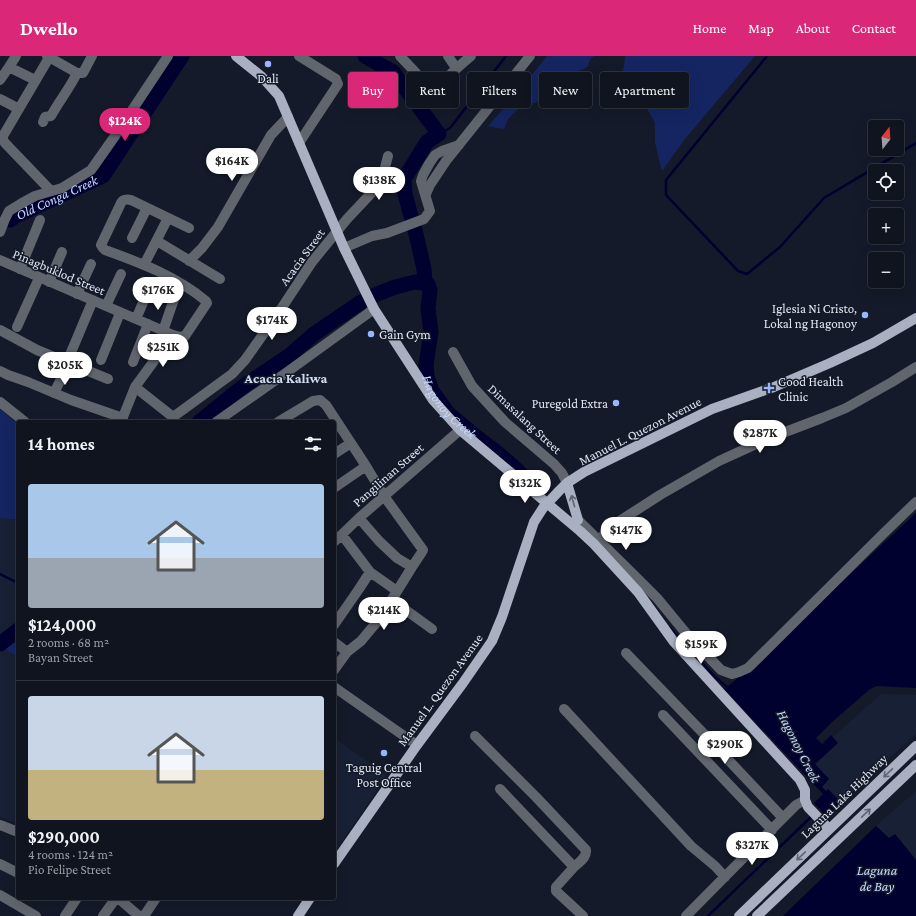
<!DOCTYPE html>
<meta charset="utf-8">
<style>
body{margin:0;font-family:"Crimson Pro",serif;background:#1d212c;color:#f1f3f6;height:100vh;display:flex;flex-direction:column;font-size:15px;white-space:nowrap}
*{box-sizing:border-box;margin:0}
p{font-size:13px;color:#9b9ea4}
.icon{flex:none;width:22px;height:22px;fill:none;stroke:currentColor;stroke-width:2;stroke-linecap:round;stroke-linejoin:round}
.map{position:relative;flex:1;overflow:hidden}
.side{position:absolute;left:16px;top:364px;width:320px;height:480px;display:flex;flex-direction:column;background:#0f141f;border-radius:4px;box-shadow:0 4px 16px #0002,0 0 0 1px #2f333d}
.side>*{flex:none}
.top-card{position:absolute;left:348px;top:16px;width:380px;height:36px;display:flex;gap:8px}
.needle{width:26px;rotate:17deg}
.fabs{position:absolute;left:868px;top:64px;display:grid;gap:8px}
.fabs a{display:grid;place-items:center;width:36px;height:36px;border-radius:4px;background:#0f141f;box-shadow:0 4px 16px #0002,0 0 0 1px #2f333d;font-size:20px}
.price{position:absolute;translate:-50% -34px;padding:0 9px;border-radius:14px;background:#fff;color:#222;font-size:13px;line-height:26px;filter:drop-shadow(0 1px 2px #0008)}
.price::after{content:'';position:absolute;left:50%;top:24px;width:12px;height:9px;margin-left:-6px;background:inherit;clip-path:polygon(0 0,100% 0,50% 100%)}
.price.active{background:#db2777;color:#fff}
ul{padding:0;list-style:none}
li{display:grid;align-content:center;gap:8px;height:212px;padding:0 12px}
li+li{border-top:1px solid #2f333d}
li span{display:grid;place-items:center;height:124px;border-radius:4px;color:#555}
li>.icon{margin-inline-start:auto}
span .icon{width:72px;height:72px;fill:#fffc;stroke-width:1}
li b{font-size:17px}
h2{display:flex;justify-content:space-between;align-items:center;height:48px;padding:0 12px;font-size:17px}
.chip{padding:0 14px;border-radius:4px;background:#0f141f;box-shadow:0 4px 16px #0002,0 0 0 1px #2f333d;font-size:14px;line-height:36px}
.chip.active{background:#db2777;color:#fff}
header{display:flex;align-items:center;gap:24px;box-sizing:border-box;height:56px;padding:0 20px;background:#db2777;color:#fff}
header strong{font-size:19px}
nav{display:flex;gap:22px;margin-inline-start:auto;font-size:14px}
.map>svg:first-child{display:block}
.built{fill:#182035}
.green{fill:#142562}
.water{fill:#01012f}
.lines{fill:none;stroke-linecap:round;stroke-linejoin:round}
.stream{stroke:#01012f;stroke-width:2.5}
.river{stroke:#01012f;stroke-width:15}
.minor{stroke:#61656d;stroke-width:10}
.major{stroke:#a9b0c1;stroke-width:10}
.oneway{stroke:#5e6575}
.poi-dot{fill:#98b5fd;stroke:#141a29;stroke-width:1.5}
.labels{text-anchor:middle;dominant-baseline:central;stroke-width:3;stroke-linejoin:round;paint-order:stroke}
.poi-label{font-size:13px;fill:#e1e6f0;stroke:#141a29}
.street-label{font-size:13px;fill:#e1e6f0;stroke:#141a29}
.water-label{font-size:14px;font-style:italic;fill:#c6d7fe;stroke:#141a29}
.neighbourhood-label{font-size:14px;font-weight:bold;fill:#d1daef;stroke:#141a29}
</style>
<header>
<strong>Dwello</strong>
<nav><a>Home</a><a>Map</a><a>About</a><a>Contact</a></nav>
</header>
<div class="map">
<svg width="916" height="860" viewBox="0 0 916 860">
<rect width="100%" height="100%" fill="#141a29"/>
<!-- built -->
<path class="built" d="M0,351L18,366V768L0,761Z
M881,638L916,639V678L841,746L828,733L826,735L822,730L815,708L838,687L833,681Z
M334,682L387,719L334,797Z
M916,735V804L895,778L889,782L876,770Z"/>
<!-- green -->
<path class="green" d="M547,0H595L590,3L588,10L584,13L580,14L567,27L571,39L553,37L535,47L527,48L520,51L508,63L505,71L503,73L488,70L517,37Z
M625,0H755L685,83L662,115L655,87V67L645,49L623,28L620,24L624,10Z
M0,354L18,368V463H8L0,462Z
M18,579V601L2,591Z"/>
<!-- water -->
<path class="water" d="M916,457V632L877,630L870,633L831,667L816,682L822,688L831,679L838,687L815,708L829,723L822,731L826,735L828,733L841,746L826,760L814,747L823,738L723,632L727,631L739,621Z
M876,770L889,782L895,778L916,804V860H783L849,796Z"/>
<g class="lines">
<!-- stream -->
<path class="stream" d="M767,0L666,124V139L738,215L747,218L780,191L824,142L916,87
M439,78L450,72L506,0
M0,518L18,527
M669,571L716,622L727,631H731
M708,860L813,759"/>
<!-- river -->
<g class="river">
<path d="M365,0L393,16L439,78L427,86L404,123L405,138L416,178L424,213L425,227"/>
<path id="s1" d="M10,164L16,160L103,120L182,0"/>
<path id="s2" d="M425,227L428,228L430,234L428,253L431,276L426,309L427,320L432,335L448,357L474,379L494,394L515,412L535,433"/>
<path d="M375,239L395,231L415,226L425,227"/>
<path d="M199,366L241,332L290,299L314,278L361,246"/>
<path d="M0,588L18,574"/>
</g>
<!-- minor -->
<path class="minor" d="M16,0L9,11L35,24
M47,0L77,17H83L92,0
M50,0L3,80V84L5,87L51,135
M299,0L336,23L338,28L299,87
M400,0L416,17L428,39C443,26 456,12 471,0
M448,0L456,12
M0,24L9,11
M0,43L19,53
M43,66L45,61L51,60C59,45 70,32 77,17
M426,138L430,129L446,105L530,0
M0,176L5,163L9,155L22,147L35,140L62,132L91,114L115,80L168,0
M132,182L147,152
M157,185L220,223
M344,192L372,180L387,177L424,163L430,155L421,125L423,119L429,108L435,99L442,95L459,89
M0,204L173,279L180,281L185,280L207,247L206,245C176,220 141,207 105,194L103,192L101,189L121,147C123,143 126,143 131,144L189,172
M189,205L202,192L218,171L271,79L288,61
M144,209L168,162
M20,213L40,164
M49,226L62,196
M77,238L91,208
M106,250L121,218
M136,263L150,230
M17,271L39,222
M0,274L37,294L108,323
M163,275L174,243
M453,296L472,330L505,366L554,408L562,417L567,427
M101,304L120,257
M133,306L148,268
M0,315L8,319L28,326L71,344L123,362
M135,331L173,361L232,318L245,304L281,253L312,206L347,163L378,130L382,123L388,100
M54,337L65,315L67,306L93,244
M0,346L25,366
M121,366L135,331L173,279
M216,366L283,319L374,253
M278,366L313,345L320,344L326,349L366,410L384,440L423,494L422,496L412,511L381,561L361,585L347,596L334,614
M334,398L351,387
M334,432L366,410
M359,462L379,485L397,502L412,511
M578,464L628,513L657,542L685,576L721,614L732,618L739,616L748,612L886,475L916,446
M342,479L370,516L397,535
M334,486L359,462L460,374
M595,487L618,466L660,439L719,405L767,383L822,362L846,352L892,326L916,311
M392,544L432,573
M334,569L359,533L370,516
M334,586L347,596
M626,597L703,677L783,762
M334,631L417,689
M564,653L691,790L715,810L725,821
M663,659L772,774
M475,680L536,741L586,794C587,802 579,806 574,811
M500,733L574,811L556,831V835L583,860
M0,769L18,776
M0,808L18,817
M0,839L36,860
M118,842L139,860
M65,860L77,842
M103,860L116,842
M144,860L156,842
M686,860L783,762L796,749L805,744"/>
<!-- major -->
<path class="major" d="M236,0L262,21L279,40L344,192L374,253L433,344L460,374L580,475L594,488L638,536L674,586L800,724L805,734V744L808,751L829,773
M567,427L578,464
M334,808L417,689L463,627L492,585L502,561L534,466L543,452L559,435L567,427L584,416L712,353L774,331L830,307L873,287L916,262
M298,860L310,842
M739,860L916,690
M757,860L916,709"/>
</g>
<!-- one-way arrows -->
<defs><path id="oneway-shaft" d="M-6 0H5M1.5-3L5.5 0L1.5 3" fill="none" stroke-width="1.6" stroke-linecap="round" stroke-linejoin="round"/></defs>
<g class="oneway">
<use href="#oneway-shaft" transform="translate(573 445) rotate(-106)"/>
<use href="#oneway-shaft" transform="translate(888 717) rotate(136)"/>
<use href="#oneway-shaft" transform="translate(866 757) rotate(-44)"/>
<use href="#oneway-shaft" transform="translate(801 800) rotate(136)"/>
</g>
<!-- markers -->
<g class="poi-dot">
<circle cx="268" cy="8" r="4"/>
<circle cx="865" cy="259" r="4"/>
<circle cx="371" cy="278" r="4"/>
<path d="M767 326h4v4h4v4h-4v4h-4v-4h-4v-4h4z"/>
<circle cx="616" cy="347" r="4"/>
<circle cx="384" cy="697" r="4"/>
</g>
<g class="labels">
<!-- poi labels -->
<g class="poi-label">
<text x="268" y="22">Dali</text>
<text x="857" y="252" text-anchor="end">Iglesia Ni Cristo,<tspan x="857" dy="15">Lokal ng Hagonoy</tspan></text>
<text x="379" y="278" text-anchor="start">Gain Gym</text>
<text x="778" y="325" text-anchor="start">Good Health<tspan x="778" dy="15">Clinic</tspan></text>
<text x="608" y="347" text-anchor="end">Puregold Extra</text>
<text x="384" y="711">Taguig Central<tspan x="384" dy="15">Post Office</tspan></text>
</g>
<!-- street labels -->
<g class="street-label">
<text transform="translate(302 201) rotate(-54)">Acacia Street</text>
<text transform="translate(59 216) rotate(23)">Pinagbuklod Street</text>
<text transform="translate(525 363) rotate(43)">Dimasalang Street</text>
<text transform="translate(640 375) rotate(-27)">Manuel L. Quezon Avenue</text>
<text transform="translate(388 419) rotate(-41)">Pangilinan Street</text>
<text transform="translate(440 634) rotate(-54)">Manuel L. Quezon Avenue</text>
<text transform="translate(844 740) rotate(-44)">Laguna Lake Highway</text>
</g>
<!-- water labels -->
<g class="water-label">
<text stroke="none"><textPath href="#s1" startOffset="52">Old Conga Creek</textPath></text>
<text stroke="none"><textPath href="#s2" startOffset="135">Hagonoy Creek</textPath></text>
<text transform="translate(799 690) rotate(63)">Hagonoy Creek</text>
<text x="877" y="814">Laguna<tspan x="877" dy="16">de Bay</tspan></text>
</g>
<!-- neighbourhood labels -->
<g class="neighbourhood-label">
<text x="286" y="322">Acacia Kaliwa</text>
</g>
</g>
</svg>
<div class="fabs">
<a><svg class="needle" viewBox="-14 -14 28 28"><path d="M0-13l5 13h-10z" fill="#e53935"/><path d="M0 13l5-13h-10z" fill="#9b9ea4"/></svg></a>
<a><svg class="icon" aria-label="locate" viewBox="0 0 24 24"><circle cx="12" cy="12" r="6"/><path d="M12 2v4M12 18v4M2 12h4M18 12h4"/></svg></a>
<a>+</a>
<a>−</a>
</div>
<b class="price active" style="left:125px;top:86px">$124K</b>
<b class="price" style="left:232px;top:126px">$164K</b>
<b class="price" style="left:379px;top:145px">$138K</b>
<b class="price" style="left:158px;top:255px">$176K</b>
<b class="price" style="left:272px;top:285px">$174K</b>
<b class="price" style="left:163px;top:312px">$251K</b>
<b class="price" style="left:65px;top:330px">$205K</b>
<b class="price" style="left:760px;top:398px">$287K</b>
<b class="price" style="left:525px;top:448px">$132K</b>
<b class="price" style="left:626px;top:495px">$147K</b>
<b class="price" style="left:384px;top:575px">$214K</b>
<b class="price" style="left:701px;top:609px">$159K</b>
<b class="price" style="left:725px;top:709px">$290K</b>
<b class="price" style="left:752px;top:810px">$327K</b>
<div class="top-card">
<a class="chip active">Buy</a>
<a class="chip">Rent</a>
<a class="chip">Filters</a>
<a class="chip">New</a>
<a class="chip">Apartment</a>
</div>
<section class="side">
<h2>14 homes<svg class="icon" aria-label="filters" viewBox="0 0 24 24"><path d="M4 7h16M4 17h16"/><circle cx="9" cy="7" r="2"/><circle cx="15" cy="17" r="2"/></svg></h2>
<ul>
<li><span style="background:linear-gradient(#a9c7e8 60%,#9aa5b1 0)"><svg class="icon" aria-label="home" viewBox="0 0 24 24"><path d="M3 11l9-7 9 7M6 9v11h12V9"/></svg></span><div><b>$124,000</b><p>2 rooms · 68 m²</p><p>Bayan Street</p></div></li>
<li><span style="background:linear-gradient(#c9d6e8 60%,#c2b280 0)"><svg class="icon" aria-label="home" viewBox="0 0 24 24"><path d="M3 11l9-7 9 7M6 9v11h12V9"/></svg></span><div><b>$290,000</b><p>4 rooms · 124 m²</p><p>Pio Felipe Street</p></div></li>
</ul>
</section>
</div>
